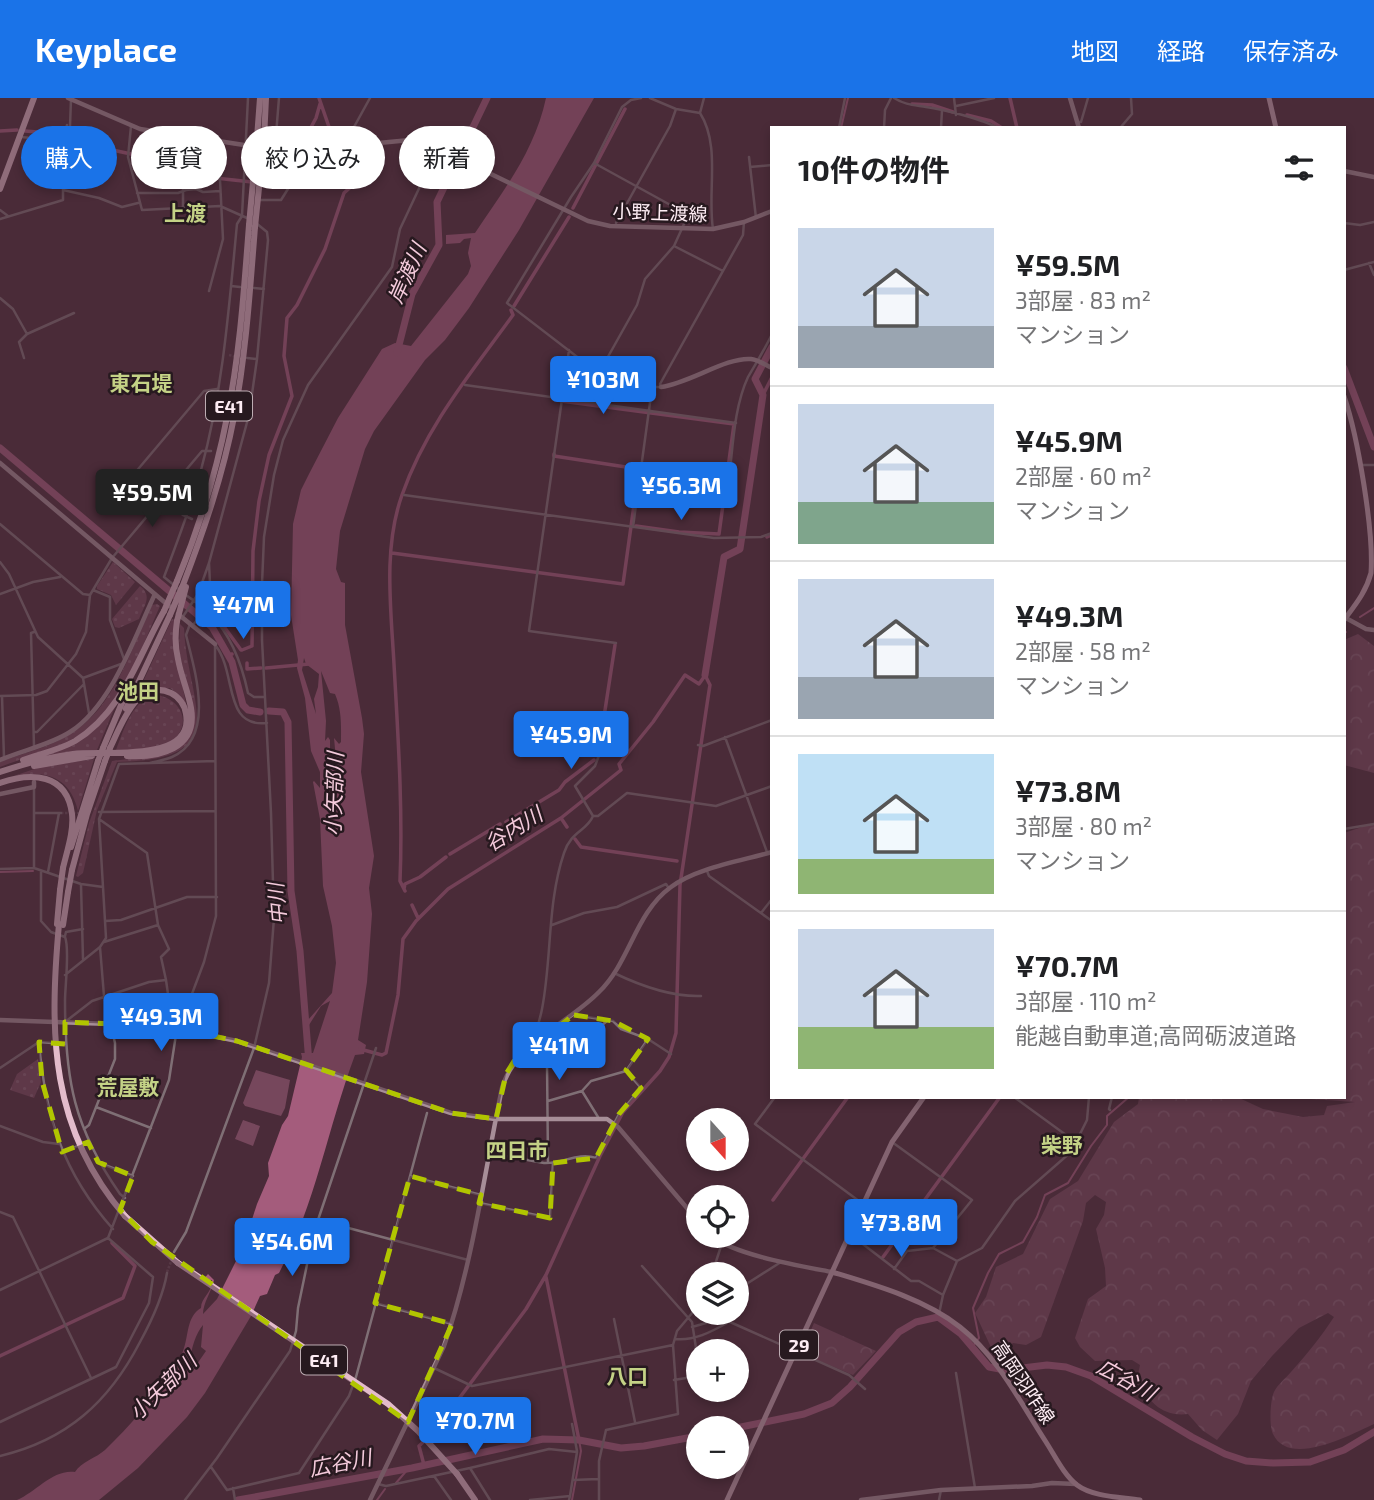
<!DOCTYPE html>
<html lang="ja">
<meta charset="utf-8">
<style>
body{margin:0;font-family:"Exo 2","Noto Sans JP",sans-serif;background:#f2f2f2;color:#202124;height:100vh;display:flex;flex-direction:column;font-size:26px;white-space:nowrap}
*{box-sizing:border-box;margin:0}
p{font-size:23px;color:#757577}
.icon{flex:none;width:38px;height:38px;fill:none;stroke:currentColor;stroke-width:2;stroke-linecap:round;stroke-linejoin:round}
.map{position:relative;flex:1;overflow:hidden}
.details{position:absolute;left:770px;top:28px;width:576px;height:973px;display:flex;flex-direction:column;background:#fff;border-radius:0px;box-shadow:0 4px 10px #0003}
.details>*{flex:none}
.hud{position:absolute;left:21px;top:28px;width:644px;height:63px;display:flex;gap:14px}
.needle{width:46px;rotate:159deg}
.buttons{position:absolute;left:686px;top:1010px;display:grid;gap:14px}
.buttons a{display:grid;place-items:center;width:63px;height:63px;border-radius:50%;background:#fff;box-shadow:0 4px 10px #0003;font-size:35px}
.price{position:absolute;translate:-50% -60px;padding:0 16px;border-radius:7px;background:#1a73e8;color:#fff;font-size:23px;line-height:46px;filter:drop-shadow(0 2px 4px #0008)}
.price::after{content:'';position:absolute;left:50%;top:42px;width:21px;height:16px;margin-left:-10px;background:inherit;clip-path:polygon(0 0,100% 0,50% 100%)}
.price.on{background:#222;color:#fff}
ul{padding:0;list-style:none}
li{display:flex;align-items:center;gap:21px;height:175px;padding:0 28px}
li+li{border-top:2px solid #e0e0e0}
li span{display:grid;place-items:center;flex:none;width:196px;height:140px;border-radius:0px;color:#555}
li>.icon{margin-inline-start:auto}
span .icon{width:84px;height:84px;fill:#fffc;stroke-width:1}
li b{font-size:30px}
h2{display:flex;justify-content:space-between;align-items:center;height:84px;padding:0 28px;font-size:30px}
.pill{padding:0 24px;border-radius:32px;background:#fff;box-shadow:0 4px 10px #0003;font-size:24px;line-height:63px}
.pill.on{background:#1a73e8;color:#fff}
header{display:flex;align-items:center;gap:42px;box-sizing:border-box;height:98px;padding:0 35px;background:#1a73e8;color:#fff}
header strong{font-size:33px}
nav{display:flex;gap:38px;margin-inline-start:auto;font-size:24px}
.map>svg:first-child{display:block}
.grass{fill:url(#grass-dots)}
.forest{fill:url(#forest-crowns)}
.pitch{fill:#76475c}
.water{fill:#a45c7c;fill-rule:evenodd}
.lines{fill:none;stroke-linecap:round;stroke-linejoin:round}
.stream{stroke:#a45c7c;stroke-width:2}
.canal{stroke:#a45c7c;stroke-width:3.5}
.river{stroke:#a45c7c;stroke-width:7}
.street-tunnel{stroke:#654855;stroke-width:2.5;stroke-dasharray:2.5 1.5;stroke-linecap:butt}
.street{stroke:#7f6f75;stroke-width:2.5}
.secondary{stroke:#a78e98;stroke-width:4.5}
.primary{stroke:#c7a6b3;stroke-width:5}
.highway{stroke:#e3bbcb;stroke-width:6}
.highway-bridge{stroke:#e3bbcb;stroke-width:6}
.marked{fill:none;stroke:#b1c500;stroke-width:5;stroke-dasharray:14 9;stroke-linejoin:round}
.labels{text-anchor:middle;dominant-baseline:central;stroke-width:5;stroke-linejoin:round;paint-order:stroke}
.shield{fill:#27191f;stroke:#bdadb3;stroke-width:2}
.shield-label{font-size:18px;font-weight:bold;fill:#fdecf3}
.street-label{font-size:19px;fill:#fdecf3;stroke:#27191f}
.neighbourhood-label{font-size:21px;font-weight:bold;fill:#c4d286;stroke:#27191f}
.water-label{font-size:21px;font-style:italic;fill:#f5cbdc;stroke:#27191f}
</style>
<header>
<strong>Keyplace</strong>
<nav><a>地図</a><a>経路</a><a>保存済み</a></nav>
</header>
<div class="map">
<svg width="1374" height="1402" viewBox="0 0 1374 1402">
<defs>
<pattern id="grass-dots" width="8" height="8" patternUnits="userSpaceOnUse" patternTransform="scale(1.75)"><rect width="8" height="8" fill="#76475c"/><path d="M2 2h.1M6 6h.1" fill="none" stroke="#8a6274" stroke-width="1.8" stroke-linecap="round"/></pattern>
<pattern id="forest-crowns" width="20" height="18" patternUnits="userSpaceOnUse" patternTransform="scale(1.75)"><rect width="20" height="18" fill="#76475c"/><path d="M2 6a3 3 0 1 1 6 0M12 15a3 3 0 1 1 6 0" fill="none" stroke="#8a6274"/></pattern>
</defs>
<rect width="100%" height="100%" fill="#4a2b39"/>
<!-- grass -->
<path class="grass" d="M113,464L135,484L116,507L111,497L97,491V488Z
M140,488C153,498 144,508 139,521L119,530L115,529L112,521Z
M157,506L160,508C140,553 120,613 76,639C53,652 25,659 0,669V664C24,655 47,650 69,637C114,611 131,551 152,507Z
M172,521L175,522L173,540L187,611L182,600L170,590L144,593L136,599Z
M180,526L184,530C187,606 237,662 117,664L97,712L83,775L78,779L76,778L89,725L112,663L169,656L187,643L191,634L186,582L179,553Z
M153,596C189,601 194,637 160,649C147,654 130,652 116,652C124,631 131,606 153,596Z
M115,609L97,652L63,655L44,660V657C78,643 91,637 115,609Z
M94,661L78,713C70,678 45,672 14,678L40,669Z
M38,961L41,984L34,1000L10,992L17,976Z"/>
<!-- forest -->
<path class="forest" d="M1358,536L1374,548V675L1344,667V542Z
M1374,725V1326C1350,1337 1289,1370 1273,1336C1269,1328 1270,1303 1274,1294C1277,1287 1286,1280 1291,1274C1307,1256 1321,1239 1334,1219L1328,1215L1299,1230L1272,1258L1251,1283L1238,1316L1217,1342L1202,1332L1188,1316C1162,1319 1149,1304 1137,1282L1140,1267L1132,1262L1095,1263L1080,1249L1075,1240L1088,1201L1106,1188L1105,1170L1096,1131L1104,1117L1106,1104L1095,1097L1086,1105L1083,1123L1041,1239L1026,1247L1013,1245L996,1260L975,1215L986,1199L996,1169L1023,1156L1050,1101L1078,1083L1114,1024L1138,1006L1139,999H1237L1263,1011L1303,1019L1324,1017L1327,1008L1355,1004L1280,999H1344V735Z
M814,1225L876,1253L853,1277L801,1255Z"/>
<!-- pitch -->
<path class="pitch" d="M256,972L290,982L285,1010L281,1018L245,1008L243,1005Z
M243,1022L260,1028L253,1048L235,1041Z"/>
<!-- water -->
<path class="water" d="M546,0H594L519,132L469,210L445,242L425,262L374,333L365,351L340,433L336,471L341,484L345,485V527L362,620L364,636L361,674L374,758L369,790L372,816L367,884L358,942L366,947L364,956L355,957C328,1029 315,1108 279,1175L275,1177L267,1196L260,1198L251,1218L205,1295L187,1319L138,1370L99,1402H17C36,1394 53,1371 75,1374C81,1364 96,1360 105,1352C130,1328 153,1301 173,1273C177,1267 181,1260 183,1253C189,1238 186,1219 201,1210C201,1199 213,1194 212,1182L202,1183L208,1176L214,1182C211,1195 203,1205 203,1216L217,1201L243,1149L257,1106L269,1078L268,1065L282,1027L288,1018L302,959L301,955H313L330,903L321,908L309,927L308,922L332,895L336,865L332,828L323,788L320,721L313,684L314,683L320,690V674L311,653L305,600L297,570L298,562L291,517L293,426L301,392L309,376L338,320L382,251L395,245L411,248L468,176L471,168L468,155L471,140L464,141L460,145L446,146V137L475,135C504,92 535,52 546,0ZM304,560L306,566L319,576L318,589L314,601L316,616L302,572ZM321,573L330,595L335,596C342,612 341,628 341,644L339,646L334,640L336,661L330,667V642L328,639L325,643L326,623ZM203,1227L201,1249L206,1253L197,1266L191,1270C188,1259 195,1236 203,1227Z"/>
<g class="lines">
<!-- stream -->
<path class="stream" d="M841,30L848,0
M1360,519L1374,510
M1344,535L1346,534
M0,774L33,773
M972,1249L979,1240L973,1210L988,1175L999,1156L1023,1144L1037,1119L1045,1097L1068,1085L1091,1048L1107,1027V1018L1129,999
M396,1385L408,1371
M377,1402L385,1391
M572,1402L581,1353L579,1342"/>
<!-- canal -->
<path class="canal" d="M1010,0L1017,30
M912,6L932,7L953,14
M967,17L991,23L1002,30
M0,33L17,32
M25,33L62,36L81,43L97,46L103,50L131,56L145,64L163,69L215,80L252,84
M262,81L277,67L296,57L308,45L309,33L316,20L320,6
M573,110L625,11
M514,208L569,119
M763,297L772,279
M561,303L734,326L719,436L679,434L636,428
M767,439L772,437
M392,455L623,486L639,371L554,358V356
M213,498L212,512L241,552
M242,552L252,548L253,453L259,403L269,357L292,298L284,258L287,220L297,207L325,151L344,95L353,87L338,55L319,0
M229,557L232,556
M247,565V571L261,570
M266,570L309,566
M598,658L615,547
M561,720L567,729
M506,724L559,692L565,684L594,662
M575,741L581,749L677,763
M450,756L500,726
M404,791L405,786L420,779L446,759
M405,793L400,783C403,711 398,638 394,566C391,511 383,450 402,397C426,328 471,275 513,217L511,212
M412,807L418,820
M360,951L382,957L386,955L398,897L403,841L416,823L448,791L561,720L621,672L619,666L653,624L685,577L699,586L704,579
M773,1102L848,999
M883,1159L1000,999
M546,1179L579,1342
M0,1258L123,1200L135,1168L112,1145
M424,1367L419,1348L434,1334L526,1211L546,1177L600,1058L623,1014L660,973L669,959L676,935L680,787L709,593L710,587L705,577"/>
<!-- river -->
<path class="river" d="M397,255L412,196L439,147L437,104L487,0
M1344,270L1374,349
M0,350L212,529L232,564L243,607L248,612L260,614
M705,577L724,459L740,451L763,297L755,281L772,249
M269,613L283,614L288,624L291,793L300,853L309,965
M736,1330L804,1316L832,1305L850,1289L899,1234L916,1224L938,1219L961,1236L989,1269L1005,1272L1047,1267L1066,1269L1091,1278L1192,1339L1225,1356L1246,1363L1273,1365L1310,1364L1344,1352L1374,1334
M238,1402L412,1370L543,1341L579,1342L621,1350L644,1348L698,1338"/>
<!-- street-tunnel -->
<path class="street-tunnel" d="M229,257L237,259
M61,715H81
M167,1174L172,1161"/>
<!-- street -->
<path class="street" d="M641,0L631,2L622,9L594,65L571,99L507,205L589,268L642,289H661L660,286L743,137L744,124
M650,0L676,11L700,15
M704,0L700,15C721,48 707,94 713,131
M894,0C905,7 914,7 926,9C942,11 986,22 997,30
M954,0L956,17
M956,8L994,0
M1078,24H1081L1088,0
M67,27L63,44V92L99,100L122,109L138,105
M70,28L71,1
M131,28L128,59L142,112L220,108L247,120
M839,30L845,0
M884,30L885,12L891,0
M941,30L942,12
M1120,30L1132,16L1131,0
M22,39C45,41 83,44 102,58
M273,47L276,37L279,0
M343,49L370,0
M749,59L756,120
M594,65L685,115L684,126L674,148L645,181L637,207L600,273
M750,69L772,67
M137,95H178L186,92L196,91L203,94L220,93
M260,102H281L310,56V50
M183,111V76
M0,112L8,118
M0,121L63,102V92
M616,125L670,28L676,11
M1344,125L1360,127L1374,124
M674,148L723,173
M1369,165L1374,177
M1344,172L1374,164
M231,188L240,189
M254,190L264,191
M209,193L223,141L218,43
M0,200L13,211L27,236L74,215
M569,252L529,533L616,545
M24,260L19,244L27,236
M247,260L257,261
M465,287L736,325
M1363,367H1374
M729,381C733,348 734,309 748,279C756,265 765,251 772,236
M404,397L714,440L761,439L772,435
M192,421L183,417L134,376L204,293L217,291
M0,426L83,496L90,497
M633,429L652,290
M0,464L9,476L38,539L83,580L89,615
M93,492L110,499V522L124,561
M180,492L164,479C177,444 191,409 201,372C223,292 229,209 237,126L242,118L248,0
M0,496L33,484L60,479
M186,497C194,503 204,509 211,517C232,538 242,567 248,595L254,599H265
M182,520L198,496L209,465L249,317L257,261L268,142L267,134L256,125
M192,528L211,506L209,465
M216,548C237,576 223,630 267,625
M83,580L121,566
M0,598L36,597L47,593L76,556L86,534L90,497L112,460L202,353H211
M2,598L4,660
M34,634H37L84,586
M725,639L767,754
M698,647L703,648L772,622
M34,649L31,535L34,534
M150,665C157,663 165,662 172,659C216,640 195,573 186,537L190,526
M34,689V770
M99,714L215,713
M35,715H61
M593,718L575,688L595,668L603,647
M99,721L147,755L158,827L104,844
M1344,731L1374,726
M0,771L34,770L81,786L103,789
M41,773V823L51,834L65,839
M707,773L709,778L772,823
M48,774L59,715
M81,787L83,861
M761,815L772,801
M105,823L121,822L187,799H217
M158,827L169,851L161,859L166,882
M552,827L584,815L617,809L666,786L668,789
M65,838L66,834L83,831
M65,839C70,850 65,888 65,903C65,982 74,1030 120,1096L125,1100
M614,875C639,887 673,899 701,898
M65,877L100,849L106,840L99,721L119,666L215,663
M104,898L165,924
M574,917L613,923L621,931L648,941
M65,924L92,903L149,884L166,882L168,896L165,925
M39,944C45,1018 63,1075 113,1131
M534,945L533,943C536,933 540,922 542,911C552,860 547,805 564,755C571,733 587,733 593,718H598L627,695L716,708L772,688
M520,960L547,965L575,951L608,922
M547,965L548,1065
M0,970L39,944L65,946
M626,973L648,941L671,956
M582,993L598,1019
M775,999L755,1026L863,1106
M1014,999L1077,1045
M96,1009L151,1030
M1110,1012L1109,1011L1112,999
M0,1028L43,1044L59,1046
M84,1031L89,1027L115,961V945L104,898L100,849
M892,1044L972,1102L933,1150L907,1153L894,1171
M62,1054L89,1044
M489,1055L544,1065C562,1066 578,1054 596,1060L619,1016L641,990L626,973L591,983L582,993L548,1003
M100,1065L133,1078
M410,1078L481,1097
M480,1105L550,1120L553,1065
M0,1114L13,1119L91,1280
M326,1124L468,1162
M851,1137L911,1183H919L943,1197
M933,1150L957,1163
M174,1154L186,1134L254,950L269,885L274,820L271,715L262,542V486L264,439L274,377L283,342L308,287L392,169L400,131L438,50
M642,1168L692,1224L698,1263
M712,1176L722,1145
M0,1192L108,1140L169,982L177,930L181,925L204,864L216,818L215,546
M737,1192L781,1164
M375,1205L452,1226
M715,1214L711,1219L730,1224L849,1277L865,1291
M939,1216L943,1197L957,1163L982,1150L1015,1103L1071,1054L1087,1022L1089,999
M614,1221L635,1324
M692,1229L706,1225L711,1220
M675,1241C694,1243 711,1234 727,1225
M434,1270L472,1288L673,1247
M956,1275L975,1390
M674,1282L698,1278
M0,1324L116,1269L149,1205L153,1179L108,1140
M572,1326L577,1353
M0,1358C67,1342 109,1304 140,1244C152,1222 163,1199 167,1175
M211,1369L227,1392L299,1375L349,1298L356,1279L427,1015
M470,1370L549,1351L577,1354L570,1398
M434,1378L451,1402
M573,1382L598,1381
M378,1386L386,1388L470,1370L490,1402
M233,1390L235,1402
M185,1402L217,1360L290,1253L296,1233L298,1210L309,1157L318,1122L376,950
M530,1402L570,1398L569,1402
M599,1402V1363L606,1332L678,1316L673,1247L677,1233L698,1208
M939,1402L941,1392"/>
<!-- secondary -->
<path class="secondary" d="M68,0L140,31L244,47L337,49L410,42L425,44L588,123L610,128L713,131L744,124L772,113
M1070,0L1079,30
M1344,73L1374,79
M661,289C690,285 726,259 751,261C759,262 765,267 772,270
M0,365L169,508
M178,516L215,546
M1344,519L1366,531L1374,532
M0,662C23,652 50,647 70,634C112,607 134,540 155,496
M0,696L34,689V684
M0,922L165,928L237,943L451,1015L495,1021H607L618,1029L698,1123
M712,1138C734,1157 801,1168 832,1174
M370,1402L444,1248C473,1165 484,1076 502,990C515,945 568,926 599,894C630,864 635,815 671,789C696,770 741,763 772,754
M861,1402L941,1392L1032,1388L1052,1385L1076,1386"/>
<!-- primary -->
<path class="primary" d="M1269,0L1276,30
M1344,298C1358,339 1374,434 1371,475C1366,494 1355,507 1344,522
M832,1174C875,1187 925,1201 960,1229C998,1259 1020,1304 1046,1344C1055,1358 1064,1377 1077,1387C1093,1399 1121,1399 1140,1402
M727,1402L892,1044L924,999"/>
<!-- highway -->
<path class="highway" d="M257,40L260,0
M264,41L266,0
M0,91L34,0
M177,483C199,430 216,376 227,319C240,255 244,191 249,127
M183,487C204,432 223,377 234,319C246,256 250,192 255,129
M126,611L170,517
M103,650L127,593
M127,658C159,660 198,651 191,610C188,593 181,578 178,561C175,549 175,536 177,523
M23,662C40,656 59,652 75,643C123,614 138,558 164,513
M34,668L92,658
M0,674C24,666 48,659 73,656C102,652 195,666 186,616C185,607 179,599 171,595C137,579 121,628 110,650
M0,685C31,674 67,675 72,716C74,733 67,753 63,770
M71,749L98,663
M72,772L87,716L105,663
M57,826L60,792
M63,827L68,794
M125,1118L178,1165
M457,1376L475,1402"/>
<!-- highway-bridge -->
<path class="highway-bridge" d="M249,127L257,40
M255,129L264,41
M164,513L177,483
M170,517L182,489
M177,523L186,489
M98,663L103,650
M105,663L110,650
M60,792L63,770
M68,794L72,772
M59,826C49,936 50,1031 125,1118
M178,1165L388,1306L418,1333L457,1376"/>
</g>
<!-- marked area -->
<path d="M0 0H1374V1402H0ZM574,917L613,923L648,941L626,972L641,990L619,1016L596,1060L553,1065L550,1120L479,1105L481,1097L410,1078L375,1205L452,1226L408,1324L152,1144L120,1112L133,1078L98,1064L88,1044L62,1054L42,983L39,944L65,946V924L165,928L237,943L451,1015L496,1021L506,976L516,960Z" fill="#4a2b39" fill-opacity=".55" fill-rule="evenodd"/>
<path class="marked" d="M574,917L613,923L648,941L626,972L641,990L619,1016L596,1060L553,1065L550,1120L479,1105L481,1097L410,1078L375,1205L452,1226L408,1324L152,1144L120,1112L133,1078L98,1064L88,1044L62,1054L42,983L39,944L65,946V924L165,928L237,943L451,1015L496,1021L506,976L516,960Z"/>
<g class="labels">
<!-- shield labels -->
<g class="shield">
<rect x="206" y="293.5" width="46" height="29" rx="5"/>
<rect x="780" y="1232.5" width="38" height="29" rx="5"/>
<rect x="301" y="1247.5" width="46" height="29" rx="5"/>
</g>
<g class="shield-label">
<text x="229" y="308">E41</text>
<text x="799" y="1247">29</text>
<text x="324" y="1262">E41</text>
</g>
<!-- street labels -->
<g class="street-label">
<text transform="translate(660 114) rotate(2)">小野上渡線</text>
<text transform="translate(1024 1284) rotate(56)">高岡羽咋線</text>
</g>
<!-- neighbourhood labels -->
<g class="neighbourhood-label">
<text x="185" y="114">上渡</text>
<text x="141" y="284">東石堤</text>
<text x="138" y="592">池田</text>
<text x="128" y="988">荒屋敷</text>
<text x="1062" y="1046">柴野</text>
<text x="517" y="1051">四日市</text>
<text x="627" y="1277">八口</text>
</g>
<!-- water labels -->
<g class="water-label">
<text transform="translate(406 175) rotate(-66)">岸渡川</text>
<text transform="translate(333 696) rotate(-88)">小矢部川</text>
<text transform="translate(513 730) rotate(-32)">谷内川</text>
<text transform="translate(276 806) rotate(-95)">中川</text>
<text transform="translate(1127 1281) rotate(29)">広谷川</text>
<text transform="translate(162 1288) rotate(-44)">小矢部川</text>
<text transform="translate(340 1364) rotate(-11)">広谷川</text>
</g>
</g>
</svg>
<div class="buttons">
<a><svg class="needle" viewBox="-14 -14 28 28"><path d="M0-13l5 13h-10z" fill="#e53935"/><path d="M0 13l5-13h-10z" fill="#757577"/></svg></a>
<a><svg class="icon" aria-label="locate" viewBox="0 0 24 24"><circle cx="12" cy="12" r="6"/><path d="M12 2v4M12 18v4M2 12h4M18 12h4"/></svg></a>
<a><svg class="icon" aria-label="layers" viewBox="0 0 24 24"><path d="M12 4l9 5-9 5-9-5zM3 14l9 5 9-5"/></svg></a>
<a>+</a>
<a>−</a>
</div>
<b class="price" style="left:603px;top:318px">¥103M</b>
<b class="price" style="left:681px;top:424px">¥56.3M</b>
<b class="price on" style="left:152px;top:431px">¥59.5M</b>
<b class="price" style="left:243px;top:543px">¥47M</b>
<b class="price" style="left:571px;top:673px">¥45.9M</b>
<b class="price" style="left:161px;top:955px">¥49.3M</b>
<b class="price" style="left:559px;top:984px">¥41M</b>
<b class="price" style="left:901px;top:1161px">¥73.8M</b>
<b class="price" style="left:292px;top:1180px">¥54.6M</b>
<b class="price" style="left:475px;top:1359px">¥70.7M</b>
<div class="hud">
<a class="pill on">購入</a>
<a class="pill">賃貸</a>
<a class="pill">絞り込み</a>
<a class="pill">新着</a>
</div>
<section class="details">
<h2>10件の物件<svg class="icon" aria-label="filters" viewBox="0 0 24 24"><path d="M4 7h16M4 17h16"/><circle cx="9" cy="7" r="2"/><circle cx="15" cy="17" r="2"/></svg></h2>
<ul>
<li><span style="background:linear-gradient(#c9d6e8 70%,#9aa5b1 0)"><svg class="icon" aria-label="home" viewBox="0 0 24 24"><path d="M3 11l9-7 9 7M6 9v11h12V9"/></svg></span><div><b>¥59.5M</b><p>3部屋 · 83 m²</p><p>マンション</p></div></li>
<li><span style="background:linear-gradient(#c9d6e8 70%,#7fa58c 0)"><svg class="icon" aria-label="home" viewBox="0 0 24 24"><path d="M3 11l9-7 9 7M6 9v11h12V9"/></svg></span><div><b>¥45.9M</b><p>2部屋 · 60 m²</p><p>マンション</p></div></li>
<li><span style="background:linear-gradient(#c9d6e8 70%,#9aa5b1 0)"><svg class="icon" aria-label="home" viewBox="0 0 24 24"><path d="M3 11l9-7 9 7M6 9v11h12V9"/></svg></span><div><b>¥49.3M</b><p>2部屋 · 58 m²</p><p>マンション</p></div></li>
<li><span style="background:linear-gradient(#bfe0f5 75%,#8fb573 0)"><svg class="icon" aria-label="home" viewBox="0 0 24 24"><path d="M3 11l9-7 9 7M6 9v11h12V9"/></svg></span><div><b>¥73.8M</b><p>3部屋 · 80 m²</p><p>マンション</p></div></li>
<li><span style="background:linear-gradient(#c9d6e8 70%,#8fb573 0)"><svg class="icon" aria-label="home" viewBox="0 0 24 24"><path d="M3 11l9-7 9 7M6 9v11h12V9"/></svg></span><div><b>¥70.7M</b><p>3部屋 · 110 m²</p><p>能越自動車道;高岡砺波道路</p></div></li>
</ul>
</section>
</div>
